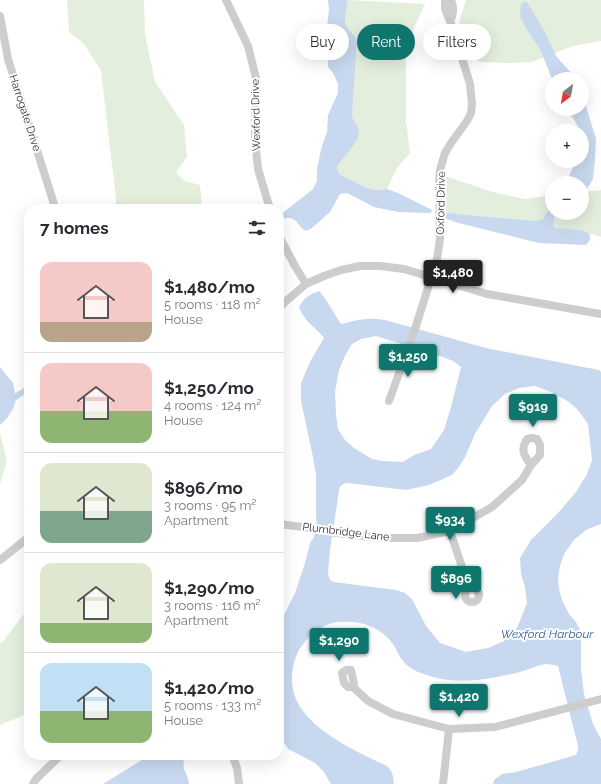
<!DOCTYPE html>
<meta charset="utf-8">
<style>
body{margin:0;font-family:Raleway,sans-serif;background:#f7f7f7;color:#2b2b33;height:100vh;display:flex;flex-direction:column;font-size:15px;white-space:nowrap}
*{box-sizing:border-box;margin:0}
p{font-size:13px;color:#7c7c81}
.icon{flex:none;width:22px;height:22px;fill:none;stroke:currentColor;stroke-width:2;stroke-linecap:round;stroke-linejoin:round}
.map{position:relative;flex:1;overflow:hidden}
.side{position:absolute;left:24px;top:204px;width:260px;height:556px;display:flex;flex-direction:column;background:#fff;border-radius:16px;box-shadow:0 4px 16px #0002}
.side>*{flex:none}
.guide{position:absolute;left:296px;top:24px;width:245px;height:36px;display:flex;gap:8px}
.needle{width:26px;rotate:211deg}
.controls{position:absolute;left:545px;top:72px;display:grid;gap:8px}
.controls a{display:grid;place-items:center;width:44px;height:44px;border-radius:50%;background:#fff;box-shadow:0 4px 16px #0002;font-size:20px}
.price{position:absolute;translate:-50% -34px;padding:0 9px;border-radius:4px;background:#0f766e;color:#fff;font-size:13px;line-height:26px;filter:drop-shadow(0 1px 2px #0008)}
.price::after{content:'';position:absolute;left:50%;top:24px;width:12px;height:9px;margin-left:-6px;background:inherit;clip-path:polygon(0 0,100% 0,50% 100%)}
.price.on{background:#222;color:#fff}
ul{padding:0;list-style:none}
li{display:flex;align-items:center;gap:12px;height:100px;padding:0 16px}
li+li{border-top:1px solid #e1e1e2}
li span{display:grid;place-items:center;flex:none;width:112px;height:80px;border-radius:12px;color:#555}
li>.icon{margin-inline-start:auto}
span .icon{width:48px;height:48px;fill:#fffc;stroke-width:1}
li b{font-size:17px}
h2{display:flex;justify-content:space-between;align-items:center;height:48px;padding:0 16px;font-size:17px}
.pill{padding:0 14px;border-radius:18px;background:#fff;box-shadow:0 4px 16px #0002;font-size:14px;line-height:36px}
.pill.on{background:#0f766e;color:#fff}
.map>svg:first-child{display:block}
.green{fill:#e3eedd}
.water{fill:#c8d9ef;fill-rule:evenodd}
.lines{fill:none;stroke-linecap:round;stroke-linejoin:round}
.canal{stroke:#c8d9ef;stroke-width:6}
.minor{stroke:#cdcdcd;stroke-width:8}
.labels{text-anchor:middle;dominant-baseline:central;stroke-width:4;stroke-linejoin:round;paint-order:stroke}
.street-label{font-size:11px;fill:#303030;stroke:#fff}
.water-label{font-size:12px;font-style:italic;fill:#36619a;stroke:#fff}
</style>
<div class="map">
<svg width="601" height="784" viewBox="0 0 601 784">
<rect width="100%" height="100%" fill="#fff"/>
<!-- green -->
<path class="green" d="M67,0H144L145,34L155,82L184,125L187,157L176,172L184,181L200,185L202,209H115L116,198L101,71L84,44L69,32Z
M348,0L425,4L406,46V120L410,153L397,168L387,189L375,190L367,188L339,174L337,168L358,129L352,117L357,41C354,34 350,32 347,27C343,20 347,8 348,0Z
M466,0H601V41L573,46L532,62L509,63L480,62L469,53L465,37L459,22Z
M442,175L493,192L525,199L552,195V213H582V192L601,190V237L581,230L562,229L514,219L457,214L443,212Z
M0,433L7,461L0,484Z
M29,607V713L0,725V643H2Z"/>
<!-- water -->
<path class="water" d="M328,0H348C347,8 343,20 347,27C350,32 354,34 357,41L352,117C355,122 358,127 359,132C359,142 347,152 342,160C340,162 338,165 337,168L339,174L367,188L375,190L387,189L398,193L432,210L431,213L398,212L374,207L347,193L340,194L330,212L312,228L306,231C295,224 299,217 284,218L282,215L285,211L313,189L317,181V170L321,149L327,132L328,115L338,93V84L333,73L328,67L327,27L329,9Z
M524,2H527L545,32L556,56L573,75L575,79H552L544,59L539,48L524,25L520,16L521,4Z
M582,93L596,139L595,159L593,179L582,197V183H566L576,161H582V131H580L575,121L566,109H582Z
M552,205V213H558L554,218L553,225L555,228L581,230L589,233C591,238 590,241 586,245L539,243L455,222L444,218L443,212L457,214L536,221L543,219Z
M319,291L324,297L341,324C358,320 367,317 385,320L486,348L599,370L601,372V524L586,530L574,540L564,554L560,566L558,578L559,589L562,600L569,614L576,622L580,630L581,642V669L584,694L593,724L601,739V784H493L494,780L502,774L516,772L576,755L578,750V746L558,666C554,665 549,664 546,664C537,665 528,670 520,672C491,679 462,685 433,677C423,674 410,670 404,662C399,657 397,650 393,644C381,627 360,620 340,622C322,623 308,636 299,650C294,659 292,669 292,679C291,723 353,750 387,766C393,772 393,776 394,784H331L324,772L315,763L288,749L279,734V623L284,615L295,593L305,563L310,543L314,537L317,526L316,514V475L313,457L301,401V383L310,362L324,338C316,328 303,320 299,307C305,297 308,295 319,291ZM376,336L443,357L453,361L461,367L451,407L444,430L431,449L414,455L403,462L382,461L372,459L354,448L345,440L338,429L336,415L335,392L339,370L345,356L352,344L361,339ZM535,386L551,392L569,402L577,409L588,424L592,460L587,474L576,492L558,513L531,540L520,558L521,574L525,587L527,603L517,628L504,641L488,648L466,652L440,643L426,626L412,599L405,593L396,590L334,582L330,580L328,574L330,550L339,491C340,485 342,484 348,483L406,490L429,485L452,475L459,467L465,457L475,434L492,406L505,394L519,388Z
M0,367L13,383L16,399L13,409L7,418L0,425Z
M150,755H189C177,766 188,771 189,784H103Z"/>
<g class="lines">
<!-- canal -->
<path class="canal" d="M279,219L290,212
M0,407L29,388"/>
<!-- minor -->
<path class="minor" d="M226,0L248,46L256,78L255,140L258,169L270,209
M0,16L8,59L54,204L53,209
M450,21C454,14 454,7 451,0
M279,236L295,266L306,284
M279,309L285,302L306,284L324,276L341,270L360,266H380L404,269L487,294L601,314
M389,401L415,329L437,259L440,239L439,180L440,170L445,153L451,143L467,121L471,113L472,104L470,84L452,26L445,9V0
M279,524L310,528L336,533L383,538H417L450,531L492,507L522,480L531,465L540,455V445L537,439L532,438L527,439C520,451 524,455 531,465
M450,531L469,588
M0,560L29,537
M465 595a7 7 0 1 1 14 0a7 7 0 1 1-14 0Z
M353,687L354,684L351,670C347,669 345,670 342,673L344,683L348,687H353L368,701L393,714L449,729L495,727L601,699
M232,755L237,768L239,784
M33,784L36,779L61,755
M443,784L449,729"/>
</g>
<g class="labels">
<!-- street labels -->
<g class="street-label">
<text transform="translate(25 113) rotate(72)">Harrogate Drive</text>
<text transform="translate(256 115) rotate(-91)">Wexford Drive</text>
<text transform="translate(441 203) rotate(-89)">Oxford Drive</text>
<text transform="translate(346 532) rotate(7)">Plumbridge Lane</text>
</g>
<!-- water labels -->
<g class="water-label">
<text x="547" y="634">Wexford Harbour</text>
</g>
</g>
</svg>
<div class="controls">
<a><svg class="needle" viewBox="-14 -14 28 28"><path d="M0-13l5 13h-10z" fill="#e53935"/><path d="M0 13l5-13h-10z" fill="#7c7c81"/></svg></a>
<a>+</a>
<a>−</a>
</div>
<b class="price on" style="left:453px;top:294px">$1,480</b>
<b class="price" style="left:408px;top:378px">$1,250</b>
<b class="price" style="left:533px;top:428px">$919</b>
<b class="price" style="left:450px;top:541px">$934</b>
<b class="price" style="left:456px;top:600px">$896</b>
<b class="price" style="left:339px;top:662px">$1,290</b>
<b class="price" style="left:459px;top:718px">$1,420</b>
<div class="guide">
<a class="pill">Buy</a>
<a class="pill on">Rent</a>
<a class="pill">Filters</a>
</div>
<section class="side">
<h2>7 homes<svg class="icon" aria-label="filters" viewBox="0 0 24 24"><path d="M4 7h16M4 17h16"/><circle cx="9" cy="7" r="2"/><circle cx="15" cy="17" r="2"/></svg></h2>
<ul>
<li><span style="background:linear-gradient(#f6c9c9 75%,#b9a48a 0)"><svg class="icon" aria-label="home" viewBox="0 0 24 24"><path d="M3 11l9-7 9 7M6 9v11h12V9"/></svg></span><div><b>$1,480/mo</b><p>5 rooms · 118 m²</p><p>House</p></div></li>
<li><span style="background:linear-gradient(#f6c9c9 60%,#8fb573 0)"><svg class="icon" aria-label="home" viewBox="0 0 24 24"><path d="M3 11l9-7 9 7M6 9v11h12V9"/></svg></span><div><b>$1,250/mo</b><p>4 rooms · 124 m²</p><p>House</p></div></li>
<li><span style="background:linear-gradient(#dfe7d0 60%,#7fa58c 0)"><svg class="icon" aria-label="home" viewBox="0 0 24 24"><path d="M3 11l9-7 9 7M6 9v11h12V9"/></svg></span><div><b>$896/mo</b><p>3 rooms · 95 m²</p><p>Apartment</p></div></li>
<li><span style="background:linear-gradient(#dfe7d0 75%,#8fb573 0)"><svg class="icon" aria-label="home" viewBox="0 0 24 24"><path d="M3 11l9-7 9 7M6 9v11h12V9"/></svg></span><div><b>$1,290/mo</b><p>3 rooms · 116 m²</p><p>Apartment</p></div></li>
<li><span style="background:linear-gradient(#bfe0f5 60%,#8fb573 0)"><svg class="icon" aria-label="home" viewBox="0 0 24 24"><path d="M3 11l9-7 9 7M6 9v11h12V9"/></svg></span><div><b>$1,420/mo</b><p>5 rooms · 133 m²</p><p>House</p></div></li>
</ul>
</section>
</div>
